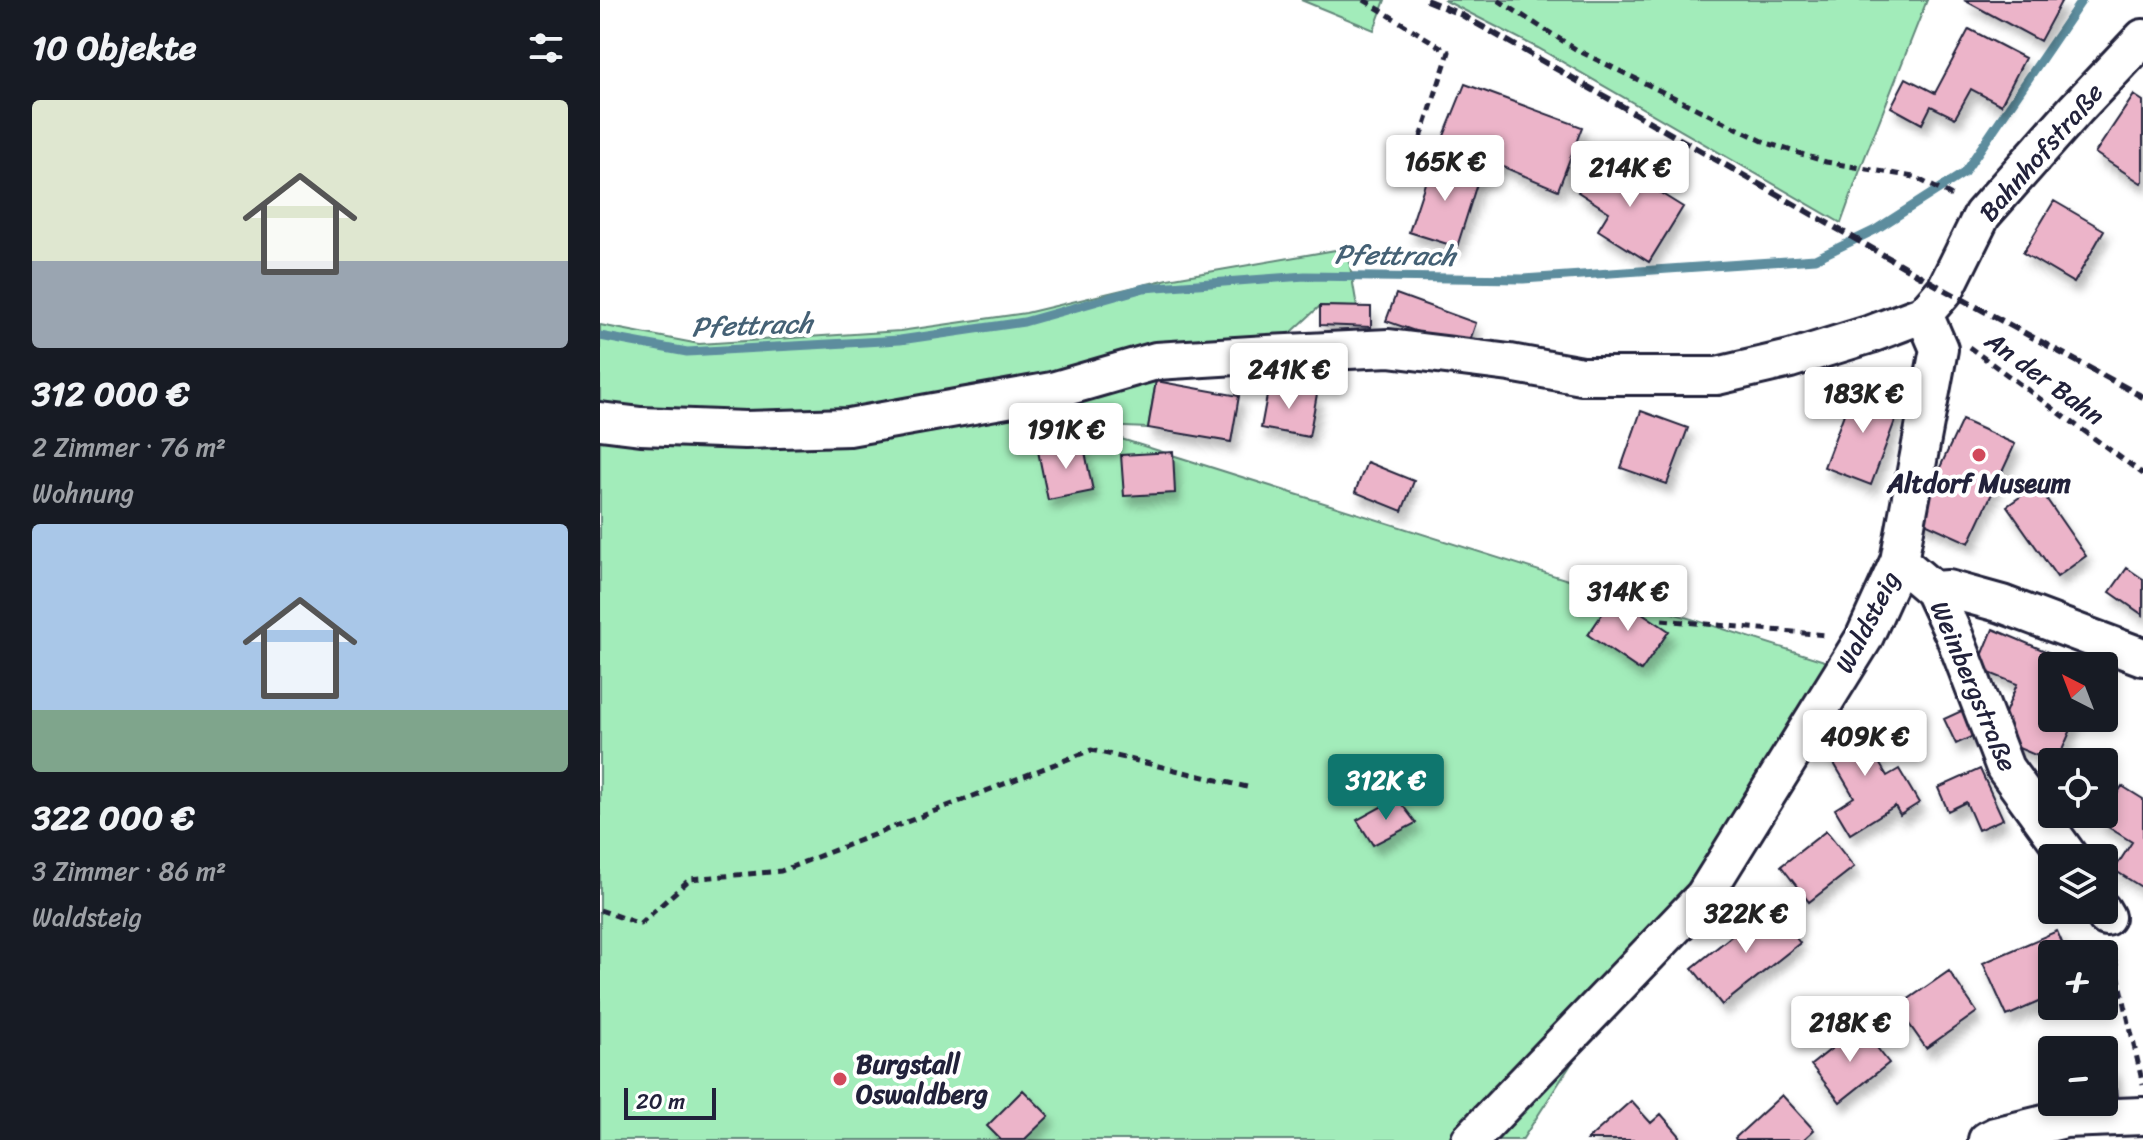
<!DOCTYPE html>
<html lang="de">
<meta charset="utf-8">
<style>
body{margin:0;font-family:Sriracha,sans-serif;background:#20242c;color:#f1f3f6;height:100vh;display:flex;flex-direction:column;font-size:30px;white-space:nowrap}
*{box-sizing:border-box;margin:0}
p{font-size:26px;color:#9ea1a6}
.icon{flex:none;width:44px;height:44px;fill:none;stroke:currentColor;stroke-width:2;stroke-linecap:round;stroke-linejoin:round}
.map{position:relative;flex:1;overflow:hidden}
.side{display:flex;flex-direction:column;background:#171b24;width:600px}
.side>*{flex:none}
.needle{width:52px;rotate:318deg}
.fabs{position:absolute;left:1438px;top:652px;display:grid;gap:16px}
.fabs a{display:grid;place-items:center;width:80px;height:80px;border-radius:8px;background:#171b24;box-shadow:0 4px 12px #0003;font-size:40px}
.scale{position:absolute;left:24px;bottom:20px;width:92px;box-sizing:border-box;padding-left:8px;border:4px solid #22223b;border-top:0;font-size:22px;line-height:28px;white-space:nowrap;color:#22223b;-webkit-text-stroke:6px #fff;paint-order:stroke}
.price{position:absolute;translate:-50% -68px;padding:0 18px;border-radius:8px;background:#fff;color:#222;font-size:26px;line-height:52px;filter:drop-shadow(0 2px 4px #0008)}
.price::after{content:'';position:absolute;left:50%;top:48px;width:24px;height:18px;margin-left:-12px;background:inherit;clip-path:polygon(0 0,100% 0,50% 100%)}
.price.on{background:#0f766e;color:#fff}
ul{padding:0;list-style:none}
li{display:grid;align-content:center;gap:16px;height:424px;padding:0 32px}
li span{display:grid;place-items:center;height:248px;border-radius:8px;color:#555}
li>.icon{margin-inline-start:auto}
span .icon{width:144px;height:144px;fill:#fffc;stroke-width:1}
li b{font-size:34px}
h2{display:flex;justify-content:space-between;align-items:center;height:96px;padding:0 32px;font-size:34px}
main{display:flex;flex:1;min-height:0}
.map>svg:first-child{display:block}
.green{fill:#a2ecba;stroke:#62877a;stroke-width:2}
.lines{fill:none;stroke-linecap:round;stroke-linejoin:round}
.stream{stroke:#5d8d9e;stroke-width:9}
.building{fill:#ecb4c9;stroke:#22223b;stroke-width:2;filter:url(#shadow)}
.minor-casing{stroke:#22223b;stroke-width:42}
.path{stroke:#22223b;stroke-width:5;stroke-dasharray:8 6;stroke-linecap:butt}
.minor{stroke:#fff;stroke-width:36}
.rail{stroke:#22223b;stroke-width:6;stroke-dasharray:12 6;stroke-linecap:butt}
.poi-dot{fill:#d1495b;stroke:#fff;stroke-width:3}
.labels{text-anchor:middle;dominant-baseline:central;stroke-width:8;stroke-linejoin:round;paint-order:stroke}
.street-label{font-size:26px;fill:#22223b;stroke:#fff}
.poi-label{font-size:26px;font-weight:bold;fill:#22223b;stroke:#fff}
.water-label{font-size:28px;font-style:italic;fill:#456175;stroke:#fff}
</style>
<main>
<section class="side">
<h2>10 Objekte<svg class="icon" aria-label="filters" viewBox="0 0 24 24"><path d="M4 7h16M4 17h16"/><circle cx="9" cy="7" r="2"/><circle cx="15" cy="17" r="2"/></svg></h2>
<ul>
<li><span style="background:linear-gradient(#dfe7d0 65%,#9aa5b1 0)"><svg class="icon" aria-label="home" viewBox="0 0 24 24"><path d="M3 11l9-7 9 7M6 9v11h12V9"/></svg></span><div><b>312 000 €</b><p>2 Zimmer · 76 m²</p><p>Wohnung</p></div></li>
<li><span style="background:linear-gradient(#a9c7e8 75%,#7fa58c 0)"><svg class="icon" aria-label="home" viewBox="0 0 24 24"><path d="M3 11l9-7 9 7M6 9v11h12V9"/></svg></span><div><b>322 000 €</b><p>3 Zimmer · 86 m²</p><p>Waldsteig</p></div></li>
</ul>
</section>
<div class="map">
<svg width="1543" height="1140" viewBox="0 0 1543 1140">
<defs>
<filter id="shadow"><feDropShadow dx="5" dy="9" stdDeviation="4" flood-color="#0004"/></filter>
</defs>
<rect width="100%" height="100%" fill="#fff"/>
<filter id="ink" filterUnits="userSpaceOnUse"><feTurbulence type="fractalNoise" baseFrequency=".0125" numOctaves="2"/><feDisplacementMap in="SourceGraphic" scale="16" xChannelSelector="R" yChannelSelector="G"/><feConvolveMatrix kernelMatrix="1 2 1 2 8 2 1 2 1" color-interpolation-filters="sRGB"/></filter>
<g filter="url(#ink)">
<!-- green -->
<path class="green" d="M701,0H785L774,30Z
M844,0H1327L1263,162L1241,223L938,48Z
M747,248L757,307L720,306L668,354L556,361V381L548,428L477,425L1231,663L922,1140H0V325L99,344L300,331L426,313L568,279Z"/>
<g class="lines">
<!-- stream -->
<path class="stream" d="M0,336L87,352L300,340L424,322L544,288L705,276L923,279L1215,259L1275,230L1364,173L1482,0"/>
</g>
<!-- building -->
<path class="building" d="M1364,0H1462L1440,41Z
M1369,29L1425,58L1401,105L1371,89L1355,118L1331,106L1322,124L1291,107L1306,78L1335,93Z
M865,84L982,127L958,190L842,141Z
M1534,95L1543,101V181L1541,183L1495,153Z
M1001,156L1083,207L1049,262L998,230L1009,212L978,192Z
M833,159L880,174L857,247L809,232Z
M1454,201L1504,230L1474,283L1423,253Z
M796,294L876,323L867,349L786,321Z
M720,306L771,307V327L720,325Z
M556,381L639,396L631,442L548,428Z
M669,385L717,394L709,437L661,428Z
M1255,385L1302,402L1271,485L1224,467Z
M1041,411L1088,428L1067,484L1021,468Z
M1362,420L1415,444L1369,543L1316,519Z
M483,442L493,491L448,500L438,451Z
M573,452L575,493L524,496L521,455Z
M767,462L814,481L802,511L755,492Z
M1437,485L1486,556L1457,577L1407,506Z
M1527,568L1543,579V615L1510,592Z
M1015,595L1069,631L1041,671L988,635Z
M1393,629L1481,666H1452V718H1476L1457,762H1452L1395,738L1417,684L1377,668Z
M1370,707L1382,732L1356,744L1344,719Z
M1252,717L1287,776L1299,769L1319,803L1300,815L1295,806L1250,834L1235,809L1254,797L1219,738Z
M1380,769L1403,819L1378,830L1366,802L1348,811L1338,788Z
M1522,786L1543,799V888L1514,870L1532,842L1500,822Z
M797,798L816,823L773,845L757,820Z
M1226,831L1254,867L1209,902L1181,866Z
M1170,905L1200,943L1122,1005L1092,968Z
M1457,931L1467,954H1452V996L1407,1016L1383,963Z
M1349,971L1377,1012L1326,1048L1297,1007Z
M1260,1026L1289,1063L1240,1102L1211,1065Z
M1514,1069L1517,1097L1504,1098V1070Z
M423,1090L449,1116L424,1140H401L387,1126Z
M1182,1095L1214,1130L1203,1140H1136L1135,1138Z
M1031,1101L1051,1123L1061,1114L1080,1136L1076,1140H987Z"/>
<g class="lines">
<!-- minor casing -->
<g class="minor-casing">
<path id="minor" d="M0,421L41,426L145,430L249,427L452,391L556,361L668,354L789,348L910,363L982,376H1117L1190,359L1271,334L1324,314L1345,290L1382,215L1476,109L1543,38
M1299,561L1333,590L1354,635L1405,768L1470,858
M1333,590L1348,589L1402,604L1543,657
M1502,910L1506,917
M870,1140L1104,896L1264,638L1299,561L1339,349L1324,314
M1387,1140L1395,1136L1465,1119L1543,1116"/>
</g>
<!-- path -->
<path class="path" d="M764,0L849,52L816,153
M898,0L977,50L1167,143L1226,162L1314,177L1356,198
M1369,347L1543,474
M1062,620L1227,635
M0,910L40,924L90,879L181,871L491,750L651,788
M1512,947L1543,1085"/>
<!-- minor -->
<use href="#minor" class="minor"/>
<!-- rail -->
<path class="rail" d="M826,0L860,14L1345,290L1543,397"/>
</g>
</g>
<!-- markers -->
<g class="poi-dot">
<circle cx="1379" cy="455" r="8"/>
<circle cx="240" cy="1079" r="8"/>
</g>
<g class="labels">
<!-- street labels -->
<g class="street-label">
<text transform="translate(1441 152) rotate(-49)">Bahnhofstraße</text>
<text transform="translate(1445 378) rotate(36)">An der Bahn</text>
<text transform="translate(1267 622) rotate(-63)">Waldsteig</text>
<text transform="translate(1374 686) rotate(67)">Weinbergstraße</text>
</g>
<!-- poi labels -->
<g class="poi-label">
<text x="1379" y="483">Altdorf Museum</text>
<text x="256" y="1064" text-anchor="start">Burgstall<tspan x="256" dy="30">Oswaldberg</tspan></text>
</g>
<!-- water labels -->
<g class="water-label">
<text transform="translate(795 255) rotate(1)">Pfettrach</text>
<text transform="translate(152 325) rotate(-2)">Pfettrach</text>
</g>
</g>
</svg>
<div class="fabs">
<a><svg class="needle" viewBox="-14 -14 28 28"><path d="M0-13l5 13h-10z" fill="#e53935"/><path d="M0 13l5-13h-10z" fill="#9ea1a6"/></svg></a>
<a><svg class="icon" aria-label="locate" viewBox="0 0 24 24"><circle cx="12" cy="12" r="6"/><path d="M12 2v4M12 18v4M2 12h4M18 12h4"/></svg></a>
<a><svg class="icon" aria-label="layers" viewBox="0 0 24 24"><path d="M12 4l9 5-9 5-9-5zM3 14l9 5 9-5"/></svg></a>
<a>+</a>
<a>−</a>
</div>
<div class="scale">20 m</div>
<b class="price" style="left:845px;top:203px">165K €</b>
<b class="price" style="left:1030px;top:209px">214K €</b>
<b class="price" style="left:689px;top:411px">241K €</b>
<b class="price" style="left:1263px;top:435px">183K €</b>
<b class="price" style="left:466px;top:471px">191K €</b>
<b class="price" style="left:1028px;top:633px">314K €</b>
<b class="price" style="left:1265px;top:778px">409K €</b>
<b class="price on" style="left:786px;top:822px">312K €</b>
<b class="price" style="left:1146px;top:955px">322K €</b>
<b class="price" style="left:1250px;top:1064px">218K €</b>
</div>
</main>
